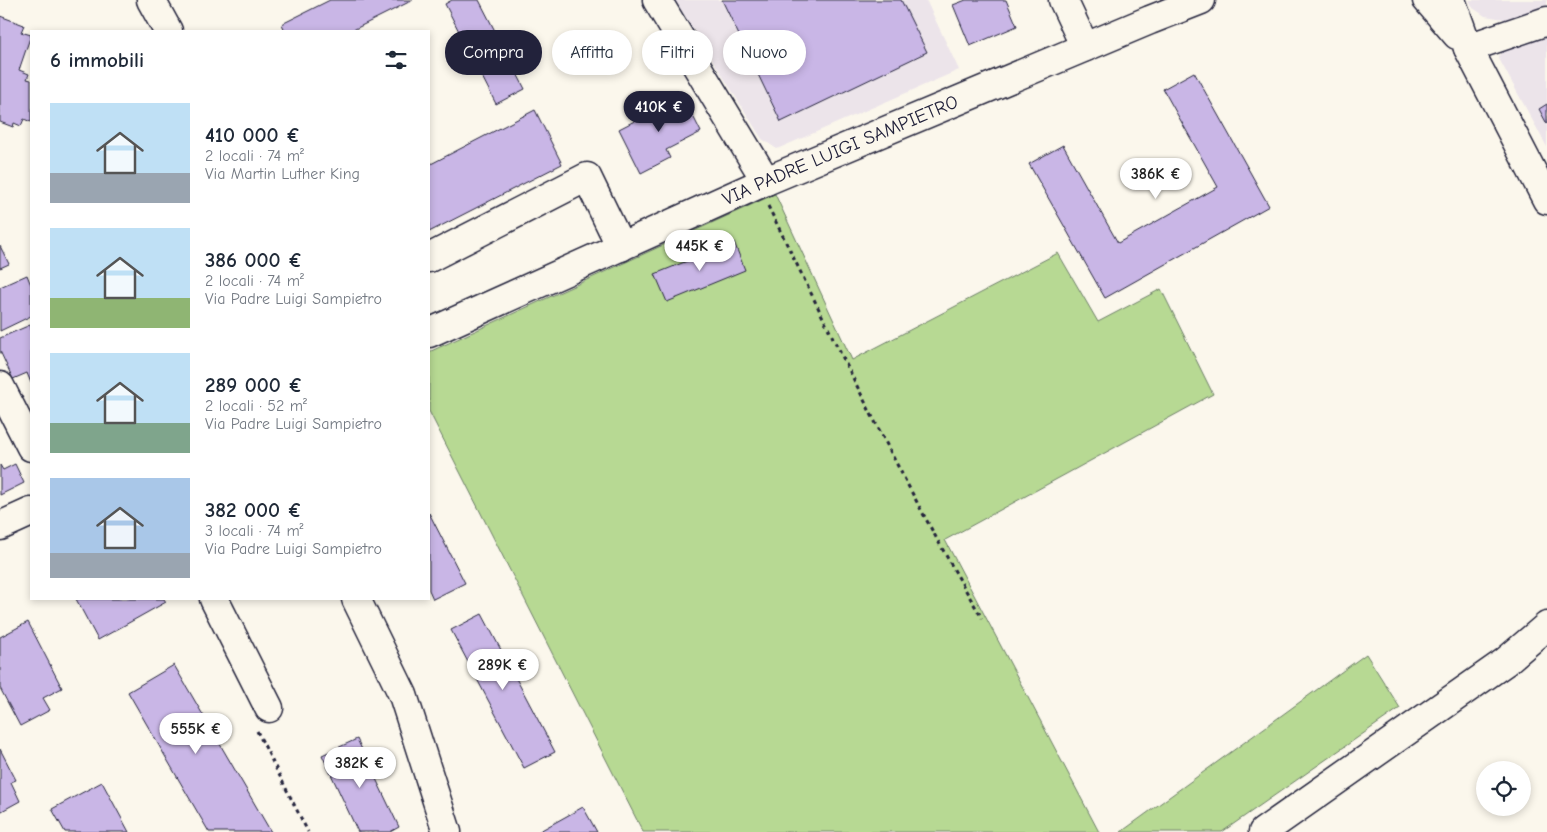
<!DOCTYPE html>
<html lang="it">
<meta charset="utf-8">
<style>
body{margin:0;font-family:"Comic Neue",sans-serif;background:#f6f6f7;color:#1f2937;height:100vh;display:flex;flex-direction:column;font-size:19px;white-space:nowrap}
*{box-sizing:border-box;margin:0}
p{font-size:16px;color:#747a83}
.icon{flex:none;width:28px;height:28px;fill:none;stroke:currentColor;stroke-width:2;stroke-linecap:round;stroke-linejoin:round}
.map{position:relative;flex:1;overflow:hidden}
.side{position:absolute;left:30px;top:30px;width:400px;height:570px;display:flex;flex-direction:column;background:#fff;border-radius:0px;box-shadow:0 2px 8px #0003}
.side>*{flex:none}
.hud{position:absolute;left:445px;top:30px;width:475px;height:45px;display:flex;gap:10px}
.controls{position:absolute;left:1476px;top:761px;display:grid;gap:10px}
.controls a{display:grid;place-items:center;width:55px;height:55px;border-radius:50%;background:#fff;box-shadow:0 2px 8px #0003;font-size:25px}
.price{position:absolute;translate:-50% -42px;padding:0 11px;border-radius:18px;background:#fff;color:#222;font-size:16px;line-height:32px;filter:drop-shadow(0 1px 2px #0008)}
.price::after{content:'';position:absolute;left:50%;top:30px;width:15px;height:11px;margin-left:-8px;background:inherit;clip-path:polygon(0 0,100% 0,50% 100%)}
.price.active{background:#22223b;color:#fff}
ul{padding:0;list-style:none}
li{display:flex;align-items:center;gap:15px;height:125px;padding:0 20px}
li span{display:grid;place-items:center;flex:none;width:140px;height:100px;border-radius:0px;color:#555}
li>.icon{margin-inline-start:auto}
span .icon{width:60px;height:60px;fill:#fffc;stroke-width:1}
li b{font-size:21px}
h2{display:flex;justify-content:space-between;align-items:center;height:60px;padding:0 20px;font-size:21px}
.pill{padding:0 18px;border-radius:22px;background:#fff;box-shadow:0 2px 8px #0003;font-size:18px;line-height:45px}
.pill.active{background:#22223b;color:#fff}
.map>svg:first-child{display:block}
.built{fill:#ece4ea}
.green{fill:#b7d993;stroke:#6c7e67}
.building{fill:#c9b6e6;stroke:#22223b}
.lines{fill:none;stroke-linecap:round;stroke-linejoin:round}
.minor-casing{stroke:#22223b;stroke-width:31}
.major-casing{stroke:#22223b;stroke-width:31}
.path{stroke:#22223b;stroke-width:3;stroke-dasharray:4 4;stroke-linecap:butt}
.minor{stroke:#fbf7ec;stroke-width:28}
.major{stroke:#fbf7ec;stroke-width:28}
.labels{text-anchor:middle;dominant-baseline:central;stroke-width:4;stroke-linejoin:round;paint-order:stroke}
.street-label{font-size:19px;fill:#22223b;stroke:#fbf7ec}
</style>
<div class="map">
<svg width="1547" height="832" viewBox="0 0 1547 832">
<rect width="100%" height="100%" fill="#fbf7ec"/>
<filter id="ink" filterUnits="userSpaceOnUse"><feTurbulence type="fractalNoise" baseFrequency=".02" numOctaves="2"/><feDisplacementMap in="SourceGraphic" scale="10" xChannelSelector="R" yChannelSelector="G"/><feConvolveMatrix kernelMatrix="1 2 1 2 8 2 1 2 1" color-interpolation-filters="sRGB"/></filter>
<g filter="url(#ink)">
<!-- built -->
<path class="built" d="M675,0H926L959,70L777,149L762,139Z
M1469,0H1547V12L1510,20L1485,16L1473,8Z
M1547,32V147L1498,57L1512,39Z"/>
<!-- green -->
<path class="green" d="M775,194L852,360L1058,253L1098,322L1161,289L1213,394L945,540L1099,832H643L429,411V352Z
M1366,654L1400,708L1222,832H1121Z"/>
<!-- building -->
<path class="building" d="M330,0H413L351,31H285L282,24Z
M452,0H479L525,89L496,104L445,4Z
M722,0H901L927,52L781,122Z
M966,0H1006L1017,26L970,46L953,5Z
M0,16L24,25L21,32L31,35L19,70L29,74L27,79L31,80V122L24,119L21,126L14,123L13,127L0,122Z
M1194,72L1269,206L1105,298L1029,164L1063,145L1118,243L1218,187L1163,89Z
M683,96L701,132L666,150L670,158L641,173L619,129Z
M1547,104V124L1539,109Z
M535,110L562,164L429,232V165Z
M734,242L745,270L667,302L655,274Z
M0,246L9,264L0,268Z
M27,275L31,285V316L0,331V287Z
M30,325L31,328V383L27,373L13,379L0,351V338Z
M15,464L24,483L0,495V465L3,470Z
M429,513L465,583L433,599L429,590Z
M76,599H164L166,602L98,640Z
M482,614L555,752L524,768L451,630Z
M28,622L62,688L43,698L50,710L20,726L0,688V637Z
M174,665L271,832H209L128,692Z
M357,739L399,827L390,832H358L322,755Z
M0,749L16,780L11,782L20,801L0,812Z
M102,782L129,832H65L52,809Z
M583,807L597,832H538Z"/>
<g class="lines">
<!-- minor casing -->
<g class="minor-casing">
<g id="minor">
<path d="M151,0L168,31"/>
<path d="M657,0L766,181"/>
<path d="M1063,0L1085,47"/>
<path d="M1468,48L1547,21"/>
<path d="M429,258L587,177L621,247"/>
<path id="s1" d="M429,333L766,181L1150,20L1201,0"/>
<path d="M0,386L31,447"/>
<path d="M0,526L31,512"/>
<path d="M214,599L269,708"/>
<path d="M356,599L403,695L447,832"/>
</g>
</g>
<!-- major casing -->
<g class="major-casing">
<path id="major" d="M1427,0L1457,35
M1451,0L1468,48L1547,200
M1263,832L1505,662L1547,626"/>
</g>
<!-- path -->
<path class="path" d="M768,206C837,345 903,485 982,618
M257,731L308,832"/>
<!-- minor -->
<use href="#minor" class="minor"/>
<!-- major -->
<use href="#major" class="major"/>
</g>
</g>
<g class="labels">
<!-- street labels -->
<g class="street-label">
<text stroke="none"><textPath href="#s1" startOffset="450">VIA PADRE LUIGI SAMPIETRO</textPath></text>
</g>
</g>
</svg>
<div class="controls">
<a><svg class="icon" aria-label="locate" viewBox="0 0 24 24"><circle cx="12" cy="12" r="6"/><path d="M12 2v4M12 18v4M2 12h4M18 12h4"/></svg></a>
</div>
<b class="price active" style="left:659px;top:133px">410K €</b>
<b class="price" style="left:1156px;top:200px">386K €</b>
<b class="price" style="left:700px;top:272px">445K €</b>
<b class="price" style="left:503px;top:691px">289K €</b>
<b class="price" style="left:196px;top:755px">555K €</b>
<b class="price" style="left:360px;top:789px">382K €</b>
<div class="hud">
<a class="pill active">Compra</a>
<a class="pill">Affitta</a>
<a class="pill">Filtri</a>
<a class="pill">Nuovo</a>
</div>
<section class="side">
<h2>6 immobili<svg class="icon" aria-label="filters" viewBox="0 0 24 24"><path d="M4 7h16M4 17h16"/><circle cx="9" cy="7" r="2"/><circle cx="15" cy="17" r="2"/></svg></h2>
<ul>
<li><span style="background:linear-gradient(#bfe0f5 70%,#9aa5b1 0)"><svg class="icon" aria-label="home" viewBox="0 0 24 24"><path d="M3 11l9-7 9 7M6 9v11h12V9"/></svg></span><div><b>410 000 €</b><p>2 locali · 74 m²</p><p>Via Martin Luther King</p></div></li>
<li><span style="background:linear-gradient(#bfe0f5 70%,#8fb573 0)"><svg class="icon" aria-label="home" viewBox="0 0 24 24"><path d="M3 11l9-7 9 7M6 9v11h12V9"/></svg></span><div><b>386 000 €</b><p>2 locali · 74 m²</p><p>Via Padre Luigi Sampietro</p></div></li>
<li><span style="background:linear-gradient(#bfe0f5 70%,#7fa58c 0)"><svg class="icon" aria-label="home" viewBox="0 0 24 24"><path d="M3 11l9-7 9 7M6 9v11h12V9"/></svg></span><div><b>289 000 €</b><p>2 locali · 52 m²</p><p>Via Padre Luigi Sampietro</p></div></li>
<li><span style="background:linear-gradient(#a9c7e8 75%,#9aa5b1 0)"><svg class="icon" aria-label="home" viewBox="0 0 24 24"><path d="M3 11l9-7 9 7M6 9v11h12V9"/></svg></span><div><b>382 000 €</b><p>3 locali · 74 m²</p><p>Via Padre Luigi Sampietro</p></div></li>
</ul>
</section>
</div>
